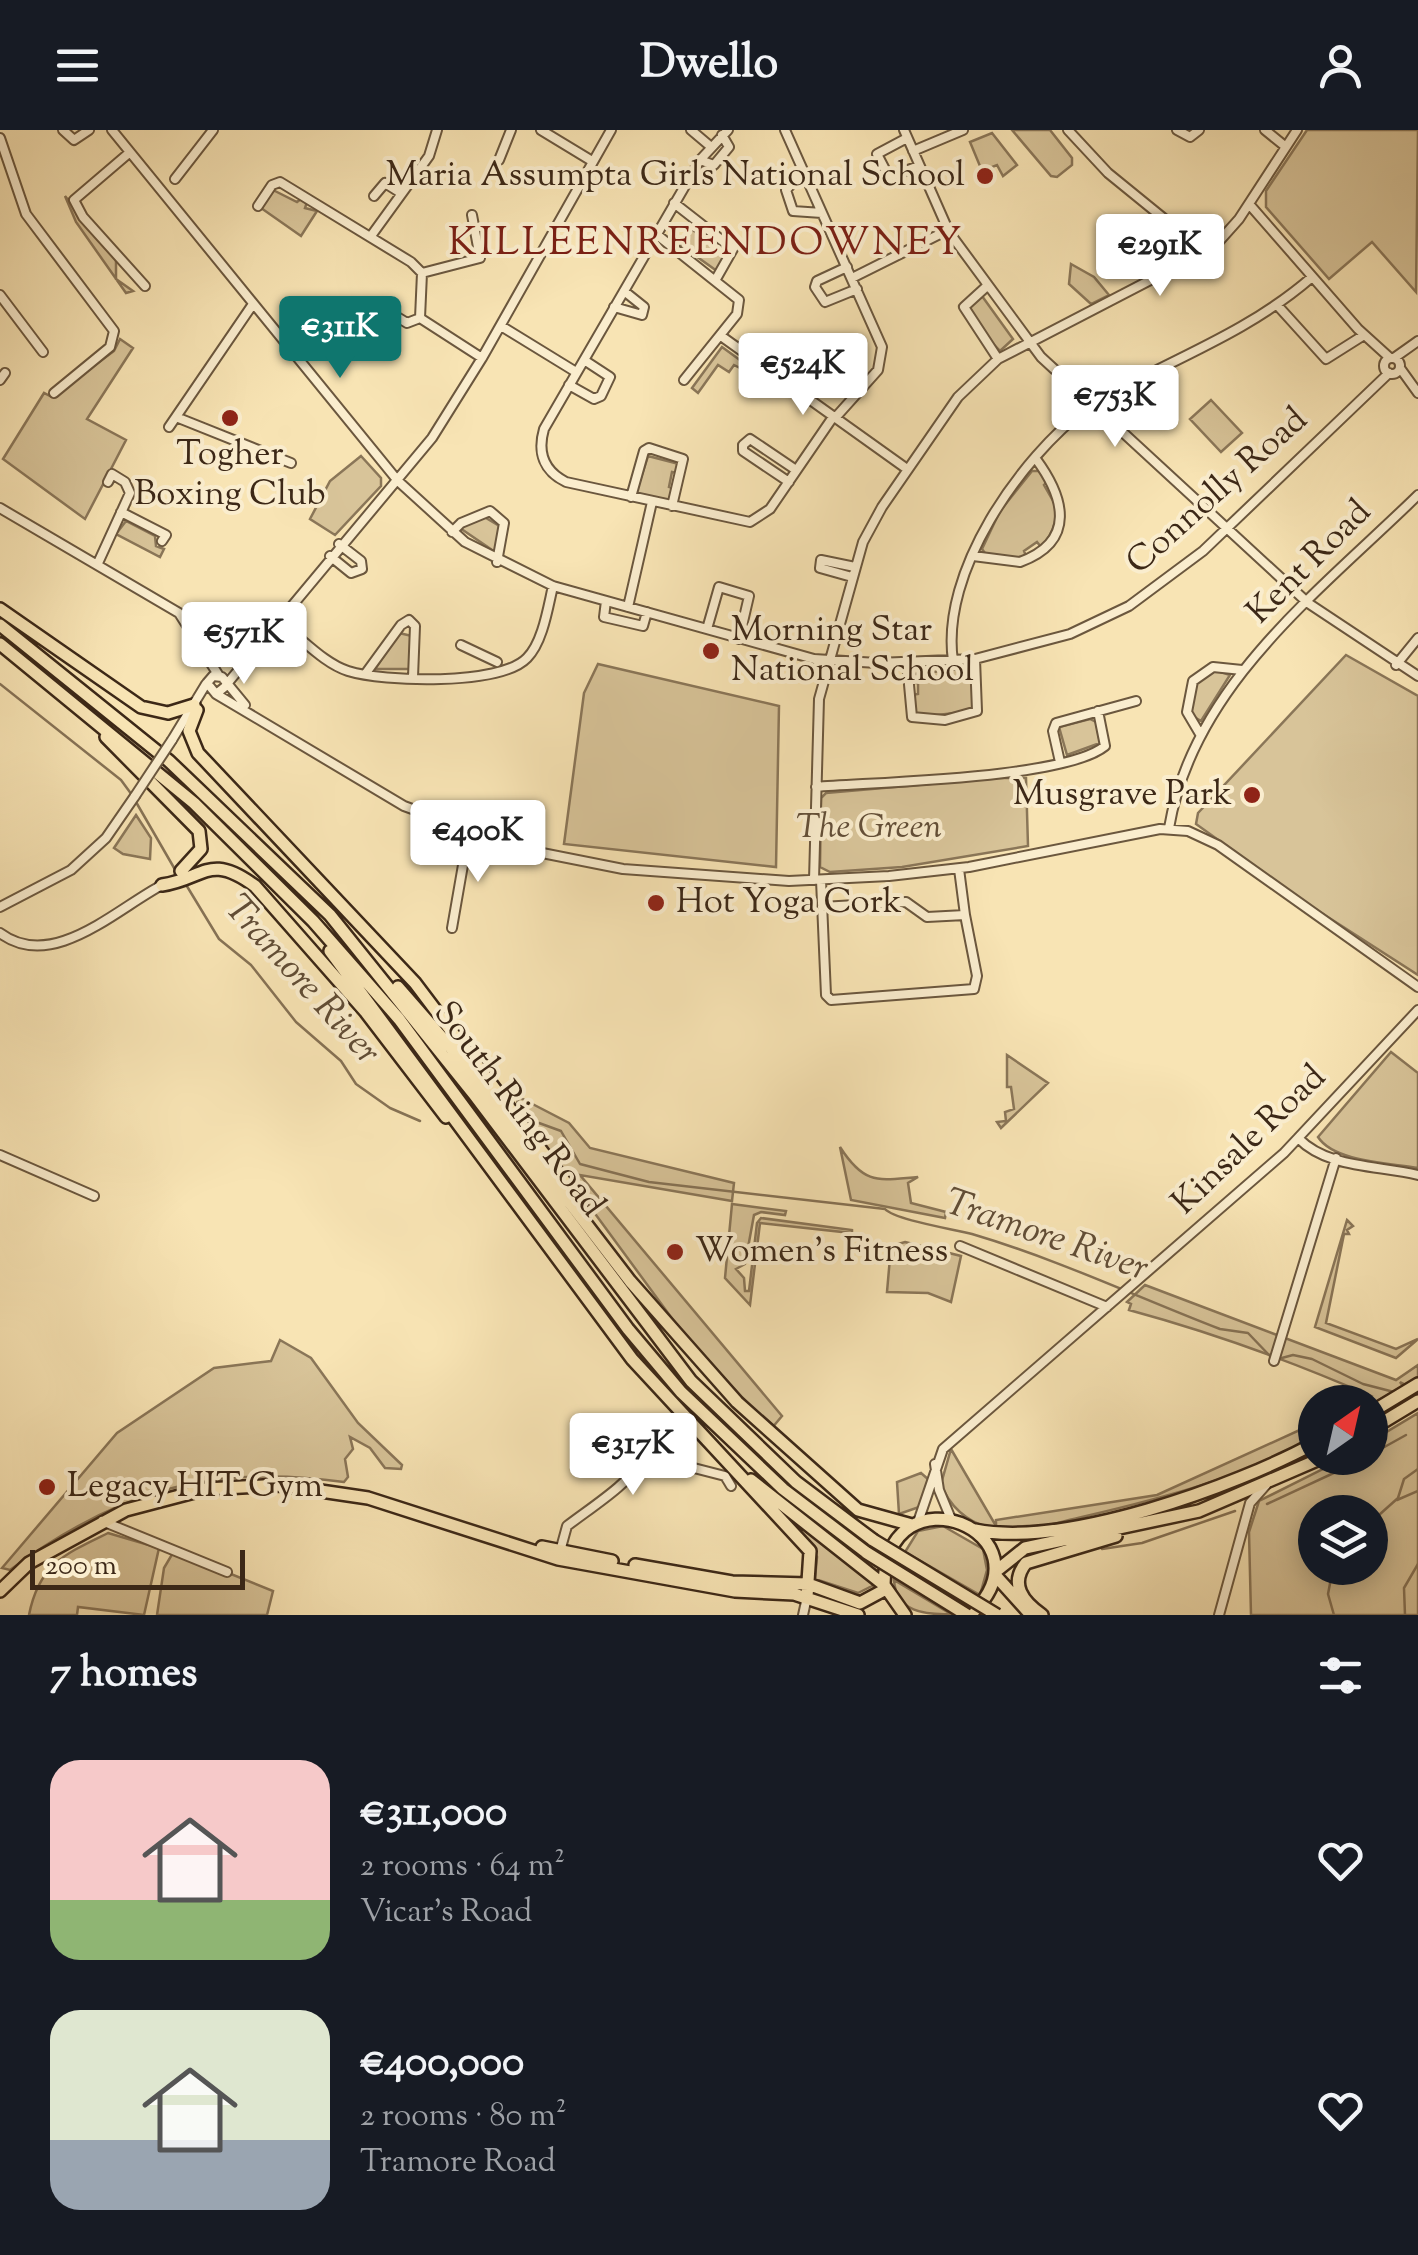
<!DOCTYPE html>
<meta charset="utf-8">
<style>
body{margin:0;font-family:"Sorts Mill Goudy",serif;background:#20242c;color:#f1f3f6;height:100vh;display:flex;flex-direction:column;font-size:38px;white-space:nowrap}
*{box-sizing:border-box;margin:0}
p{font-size:32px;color:#9ea1a6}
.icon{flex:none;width:55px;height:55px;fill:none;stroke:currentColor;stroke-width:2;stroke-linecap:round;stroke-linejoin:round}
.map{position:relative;height:1485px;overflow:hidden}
.drawer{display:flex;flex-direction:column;background:#171b24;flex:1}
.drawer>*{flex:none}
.needle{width:65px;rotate:34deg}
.fabs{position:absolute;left:1298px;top:1255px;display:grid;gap:20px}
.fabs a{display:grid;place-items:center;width:90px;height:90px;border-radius:50%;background:#171b24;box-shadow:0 5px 25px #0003;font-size:50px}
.scale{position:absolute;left:30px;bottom:25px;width:215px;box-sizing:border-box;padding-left:10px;border:5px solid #3c2817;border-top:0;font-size:28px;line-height:35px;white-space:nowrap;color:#3c2817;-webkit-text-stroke:8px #faedce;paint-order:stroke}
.price{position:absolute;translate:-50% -85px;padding:0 22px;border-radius:10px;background:#fff;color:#222;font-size:32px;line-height:65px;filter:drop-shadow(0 2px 5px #0008)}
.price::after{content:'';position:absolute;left:50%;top:60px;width:30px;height:22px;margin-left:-15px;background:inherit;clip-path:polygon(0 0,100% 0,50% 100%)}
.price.active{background:#0f766e;color:#fff}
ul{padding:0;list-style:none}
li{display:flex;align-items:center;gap:30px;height:250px;padding:0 50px}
li span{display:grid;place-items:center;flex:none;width:280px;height:200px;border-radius:30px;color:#555}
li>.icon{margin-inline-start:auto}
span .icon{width:120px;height:120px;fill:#fffc;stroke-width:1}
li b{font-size:42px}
h2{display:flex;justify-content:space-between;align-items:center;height:120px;padding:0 50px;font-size:42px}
header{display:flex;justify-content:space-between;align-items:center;height:130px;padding:0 50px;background:#171b24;font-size:45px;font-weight:800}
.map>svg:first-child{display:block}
.green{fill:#d8c499;stroke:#8a7658;stroke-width:2.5;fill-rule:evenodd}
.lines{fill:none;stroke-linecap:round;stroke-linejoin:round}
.stream{stroke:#867255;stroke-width:2.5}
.minor-casing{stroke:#6b573e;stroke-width:12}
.highway-casing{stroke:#3c2817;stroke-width:16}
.minor{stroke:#faedce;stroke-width:8}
.highway{stroke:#f8e4b4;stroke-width:11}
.minor-bridge-casing{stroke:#6b573e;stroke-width:12;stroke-linecap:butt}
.highway-bridge-casing{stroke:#3c2817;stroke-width:16;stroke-linecap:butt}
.minor-bridge{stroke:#faedce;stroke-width:8}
.highway-bridge{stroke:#f8e4b4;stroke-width:11}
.poi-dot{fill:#8f2418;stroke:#faedce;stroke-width:4}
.labels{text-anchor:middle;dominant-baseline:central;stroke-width:8;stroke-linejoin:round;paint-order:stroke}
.poi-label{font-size:35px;fill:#3c2817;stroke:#faedce;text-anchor:start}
.street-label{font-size:35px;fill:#3c2817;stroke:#faedce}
.park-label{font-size:35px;font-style:italic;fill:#634f38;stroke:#faedce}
.water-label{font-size:38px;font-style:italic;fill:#614d36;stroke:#faedce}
.quarter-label{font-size:40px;letter-spacing:2.5px;fill:#7a1f14;stroke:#faedce}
</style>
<header><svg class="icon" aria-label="menu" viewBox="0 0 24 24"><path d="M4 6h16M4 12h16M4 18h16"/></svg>Dwello<svg class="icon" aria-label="person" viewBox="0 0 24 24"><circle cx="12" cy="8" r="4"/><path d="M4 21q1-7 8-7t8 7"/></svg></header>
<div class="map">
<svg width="1418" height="1485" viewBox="0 0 1418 1485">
<rect width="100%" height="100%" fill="#f8e4b4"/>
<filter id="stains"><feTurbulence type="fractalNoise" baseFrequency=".002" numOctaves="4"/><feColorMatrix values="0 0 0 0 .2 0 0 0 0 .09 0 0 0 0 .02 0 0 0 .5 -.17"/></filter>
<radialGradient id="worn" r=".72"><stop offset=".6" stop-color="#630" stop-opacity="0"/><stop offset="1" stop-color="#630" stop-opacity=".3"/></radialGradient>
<!-- green -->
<path class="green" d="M1012,0H1050L1072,28V35L1057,47L1051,46Z
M1307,0H1418L1416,162L1372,112L1329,149L1266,77V61Z
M992,3L1017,35L1003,46L997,35L982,41L970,12Z
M273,60L297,72L301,69L307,72L305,78L317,81L301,106L261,78Z
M65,66L116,130V149L133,161L126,163L76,92Z
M690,98L725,124L717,141L679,114Z
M1071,134L1094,147L1109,165L1091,174L1069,154Z
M982,166L1013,209L1000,221L982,203L969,176Z
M120,209L133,218L87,289L126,310L85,389L3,329L44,263L52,267L114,221Z
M722,217L744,233L740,238L734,235L729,242L718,235L698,263L692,258Z
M1211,270L1242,303L1221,322L1190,289Z
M361,326L381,348V356L335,405L310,389L330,351Z
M648,326L679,334L677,343L672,342L669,357L675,359L670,371L636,363Z
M1032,341H1040L1048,351L1044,355L1052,369L1057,366C1057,387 1056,401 1041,417L1037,412L1024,421L1026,426L1010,429L987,426L982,419L1000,381Z
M481,385L501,397L498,424L460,398Z
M126,391L155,406L156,416L164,419L160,427L116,404Z
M399,503L412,506L410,539H375Z
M1346,525L1418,566V845L1306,773L1196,694L1198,683Z
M598,534L779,576L776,737L564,714L584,563Z
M969,538L976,573L972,581L920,587L914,583L912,565L918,564V553H911L914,544Z
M1212,539L1230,545L1201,591L1191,585C1190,564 1193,551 1212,539Z
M1090,589L1096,592L1100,613L1067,625L1059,597Z
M998,648H1026L1028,716L902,737L830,742L820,737L821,668L826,663Z
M136,685L151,708L150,729L123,724L114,718Z
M1391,922L1418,943V1038C1390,1033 1334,1032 1318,1007Z
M1007,925L1048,953L1001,998L997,992L1006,991L1005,982L1014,979L1011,957H1007Z
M519,967L569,993L590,1018L734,1053L732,1071L580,1045L782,1286L771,1299L679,1198L516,976Z
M840,1017C865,1056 879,1050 918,1047L908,1053L911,1073L946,1082L945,1088L851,1070Z
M732,1074L786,1081L785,1085L761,1082L754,1085L745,1134L736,1139L744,1148L745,1161H749L757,1093L761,1088L852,1100V1103L760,1093L750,1175L725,1148Z
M1347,1090L1353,1096L1347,1100L1349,1104H1344L1326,1193L1396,1219L1418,1209L1396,1228L1315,1197Z
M905,1112L961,1126L951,1172L928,1163L887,1162L891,1116Z
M1145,1155L1396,1250L1418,1235V1247L1406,1255L1400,1252L1403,1256L1370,1275L1360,1272L1371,1266C1291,1231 1214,1203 1129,1180L1131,1174L1127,1172Z
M280,1210L311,1228L358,1293L402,1335L401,1339L385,1338L370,1318L350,1307L353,1319L345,1329L348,1347L344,1352C211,1333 117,1361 10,1440L2,1438L117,1303L214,1238L271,1231Z
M1418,1283V1485H1251L1249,1402L1259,1371L1345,1328H1370V1312ZM1315,1382H1370V1438H1315Z
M1315,1293V1306C1242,1348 1163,1368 1082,1387C1054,1393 1020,1405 990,1398C967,1392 949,1376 941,1354L951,1319L996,1396V1390L1157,1365Z
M921,1343L929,1350L922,1376L899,1384L897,1352Z
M778,1379L873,1452L872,1456L858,1463L815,1449L817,1427Z
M943,1396L983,1419L987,1440L980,1465L905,1422L918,1401Z
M108,1403L159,1418L144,1485L78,1477L77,1485H29C39,1434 65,1424 108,1403Z
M174,1421L273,1461L267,1485H157L164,1438Z
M894,1450L951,1484C925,1485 896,1482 894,1450Z"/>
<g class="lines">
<!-- stream -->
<path class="stream" d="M0,554L121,650L132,665
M136,672L177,743
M185,753L219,809L251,835L296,892L341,931L356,954L390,978L420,991
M539,993L561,1001L580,1034L649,1052L885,1079C895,1090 953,1099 972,1104C1057,1129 1137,1167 1220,1199L1248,1203L1270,1226
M1278,1229L1293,1225L1312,1229L1363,1254L1394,1262
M1370,1325L1406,1305
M1397,1370L1418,1361
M1267,1374L1366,1328
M1370,1393L1398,1368L1404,1349L1418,1339
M1102,1419L1142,1413L1235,1381
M1333,1438L1328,1464L1334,1485
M1405,1485L1404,1458L1418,1434"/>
<!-- minor casing -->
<g class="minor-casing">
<path id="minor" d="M63,0L74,10L89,0
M112,0L398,351L465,412L553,456L814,529L877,533L975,529L1070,504L1129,476L1203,421L1389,243
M541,0L592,31
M691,0L710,16
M728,0L700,30L544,299C537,323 544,341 566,352L750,392L770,379L833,287
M785,0L882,217L878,240L835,288
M904,0L949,102L1041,227L1308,473L1418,546
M1068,0L1108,43L1205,122
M1177,0L1190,7L1199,0
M1265,0L1286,17
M0,8L26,84L114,201L110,217L54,263
M907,8L877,24L889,47L919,36
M913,21L963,0
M129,23L74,70L83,87L145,156
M499,30L511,0
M700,30L714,35L729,17L722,5
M803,42L786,60L793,81L822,83
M175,49L213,0
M374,66L385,53L401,63
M674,73L733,119L716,149
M1249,74L1358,199L1390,228
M258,76L272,55L280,52L411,132L422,143L420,188L482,228
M656,104L739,170L737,184L684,250
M371,106L429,26L437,0
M847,137L817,151L815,157L825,172L857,159
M422,143L480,128L472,85
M852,148L948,100
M987,156L964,177L998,229
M0,165L43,222
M1278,176L1326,229L1364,205
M614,177L642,185L644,177L624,161
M389,182L407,193L420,188
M501,196L576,242
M721,206L907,339
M1394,228L1418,211
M1384 236a8 8 0 1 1 16 0a8 8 0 1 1-16 0Z
M1400,238L1418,263
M0,250L5,243
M784,252L806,234L854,266
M569,255L594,269L601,266L610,247L584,230
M176,287L291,333
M169,297L253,174
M789,352L743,321V315L750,309L796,340
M631,367L644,321L649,318L683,329L672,376
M0,378L179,483L219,546
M121,382L166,405L162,411
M452,402L461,393L490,381L504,393L497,432
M330,426L351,443L362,439L361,431L339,414
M973,426L1020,432C1077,411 1064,367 1036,329
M98,433L130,363L125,352L112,344L108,352
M852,447L820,438L821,430L855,437
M606,471L604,487L643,496L647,482
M628,477L652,372
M279,492C301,507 323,533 348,541C383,552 500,556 527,528C543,512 548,477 553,456
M707,499L719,457L749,466L739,509
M461,515L497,532
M953,531C940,442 1020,328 1088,277C1108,261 1133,252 1155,241C1212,213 1265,188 1312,147
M907,533L912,587L945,590L977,581L975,529
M1396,535L1418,508
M366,543L401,495L409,490L415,496L413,547
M226,555L432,308L482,228L611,0
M226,556L216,564L207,553L213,546L222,547L245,575
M216,564L404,676L522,719L623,739L789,751L889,746L969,737L1160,699L1188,701L1218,715L1418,857
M1200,604L1187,582L1193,551L1213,537L1242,540
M172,610L206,554
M1060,632L1053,601L1056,593L1136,571
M816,657C875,652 1065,649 1105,616L1098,581
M1169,698C1193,555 1320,461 1418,365
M814,750L819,569L863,412L882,377L958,267L998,229L1214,117L1239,89L1297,0
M821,750L826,865L831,870L974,859L977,846L965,785
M0,777L71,740L106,708L135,666
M822,777L906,772L927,787L965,785L959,739
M452,798L463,735L474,703
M0,803C52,842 115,780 162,755
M1298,1008C1328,1039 1379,1035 1418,1045
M0,1025L94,1066
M960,1116L1107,1177
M1274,1231L1336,1028
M935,1334L939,1360L951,1389
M102,1391L227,1442
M918,1392L943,1319L1284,1023L1418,880
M559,1425L567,1396C596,1374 626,1356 647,1326L725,1346L731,1356
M803,1485L807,1467
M1219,1485L1250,1373L1266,1355"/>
</g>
<!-- highway casing -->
<g class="highway-casing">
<path id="highway" d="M0,479L141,577L168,583L194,575
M0,495L169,631L330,785L473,963L691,1251L796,1352L873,1410
M0,514L194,673L313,791L399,889L628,1199L681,1262L783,1359L867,1423
M197,580L189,601L198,623L415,853L581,1073
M106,607L199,701L201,719L181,741
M162,755C204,749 209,722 255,756L365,881L446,987
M330,821L632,1229L810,1421L807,1467
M398,857L451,918L630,1151L737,1272L858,1380L912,1395
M1370,1283L1418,1254
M1370,1300L1418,1271
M751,1350L884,1455
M975,1400C1065,1418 1234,1357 1315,1313
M542,1417L612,1431
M635,1435L732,1452L808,1454L860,1473L886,1459
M995,1442L1025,1418L1199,1381L1322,1328
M995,1445L1031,1485
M0,1461L29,1433L126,1380L206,1359L280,1355L368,1368L558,1429L735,1461L794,1464L858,1485
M905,1485L884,1455C886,1333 1058,1403 970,1485
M1042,1485C1023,1472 1009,1454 1026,1433L1116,1406"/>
</g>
<!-- minor -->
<use href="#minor" class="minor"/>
<!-- highway -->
<use href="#highway" class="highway"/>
<!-- minor-bridge casing -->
<g class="minor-bridge-casing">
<path id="minor-bridge" d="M135,666L172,610"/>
</g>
<!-- highway-bridge casing -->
<g class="highway-bridge-casing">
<path id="highway-bridge" d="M873,1410L997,1485
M867,1423L967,1485"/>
</g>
<!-- minor-bridge -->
<use href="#minor-bridge" class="minor-bridge"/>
<!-- highway-bridge -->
<use href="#highway-bridge" class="highway-bridge"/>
</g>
<!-- markers -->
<g class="poi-dot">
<circle cx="985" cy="46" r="10"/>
<circle cx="230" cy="288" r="10"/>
<circle cx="711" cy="521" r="10"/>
<circle cx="1252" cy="665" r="10"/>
<circle cx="656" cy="773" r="10"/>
<circle cx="675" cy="1122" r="10"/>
<circle cx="47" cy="1357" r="10"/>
</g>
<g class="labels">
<!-- poi labels -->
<g class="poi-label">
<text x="965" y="46" text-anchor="end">Maria Assumpta Girls National School</text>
<text x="230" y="325" text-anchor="middle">Togher<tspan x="230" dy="40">Boxing Club</tspan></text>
<text x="731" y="501">Morning Star<tspan x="731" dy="40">National School</tspan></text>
<text x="1232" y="665" text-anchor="end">Musgrave Park</text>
<text x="676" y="773">Hot Yoga Cork</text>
<text x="695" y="1122">Women's Fitness</text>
<text x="67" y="1357">Legacy HIT Gym</text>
</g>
<!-- street labels -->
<g class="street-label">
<text transform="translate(1218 362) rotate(-42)">Connolly Road</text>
<text transform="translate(1310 433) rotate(-45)">Kent Road</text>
<text transform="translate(518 980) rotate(53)">South Ring Road</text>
<text transform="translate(1250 1011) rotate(-44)">Kinsale Road</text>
</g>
<!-- park labels -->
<g class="park-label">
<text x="869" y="698">The Green</text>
</g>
<!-- water labels -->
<g class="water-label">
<text transform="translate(301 851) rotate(48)">Tramore River</text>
<text transform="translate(1046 1107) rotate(19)">Tramore River</text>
</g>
<!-- quarter labels -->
<g class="quarter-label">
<text x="706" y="114">KILLEENREENDOWNEY</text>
</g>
</g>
<rect width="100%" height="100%" filter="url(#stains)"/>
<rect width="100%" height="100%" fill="url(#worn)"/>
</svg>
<div class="fabs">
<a><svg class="needle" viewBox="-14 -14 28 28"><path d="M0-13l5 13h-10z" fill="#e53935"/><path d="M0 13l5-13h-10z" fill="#9ea1a6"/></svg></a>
<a><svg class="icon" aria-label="layers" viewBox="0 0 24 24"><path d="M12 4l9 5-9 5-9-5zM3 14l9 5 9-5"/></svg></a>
</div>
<div class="scale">200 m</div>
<b class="price" style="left:1160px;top:169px">€291K</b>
<b class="price active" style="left:340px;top:251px">€311K</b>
<b class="price" style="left:803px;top:288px">€524K</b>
<b class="price" style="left:1115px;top:320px">€753K</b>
<b class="price" style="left:244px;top:557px">€571K</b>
<b class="price" style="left:478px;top:755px">€400K</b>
<b class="price" style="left:633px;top:1368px">€317K</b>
</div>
<section class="drawer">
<h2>7 homes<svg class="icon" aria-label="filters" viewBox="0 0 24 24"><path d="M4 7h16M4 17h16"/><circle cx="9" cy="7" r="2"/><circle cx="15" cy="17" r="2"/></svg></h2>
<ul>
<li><span style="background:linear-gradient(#f6c9c9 70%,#8fb573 0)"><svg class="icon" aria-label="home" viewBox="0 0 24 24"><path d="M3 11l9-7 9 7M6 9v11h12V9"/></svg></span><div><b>€311,000</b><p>2 rooms · 64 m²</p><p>Vicar's Road</p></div><svg class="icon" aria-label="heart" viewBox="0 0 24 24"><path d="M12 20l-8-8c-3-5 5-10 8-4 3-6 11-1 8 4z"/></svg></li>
<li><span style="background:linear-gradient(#dfe7d0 65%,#9aa5b1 0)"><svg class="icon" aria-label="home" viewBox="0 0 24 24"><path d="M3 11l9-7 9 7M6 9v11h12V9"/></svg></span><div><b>€400,000</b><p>2 rooms · 80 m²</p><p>Tramore Road</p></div><svg class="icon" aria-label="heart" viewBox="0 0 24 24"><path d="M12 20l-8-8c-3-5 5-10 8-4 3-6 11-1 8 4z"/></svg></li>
</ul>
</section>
